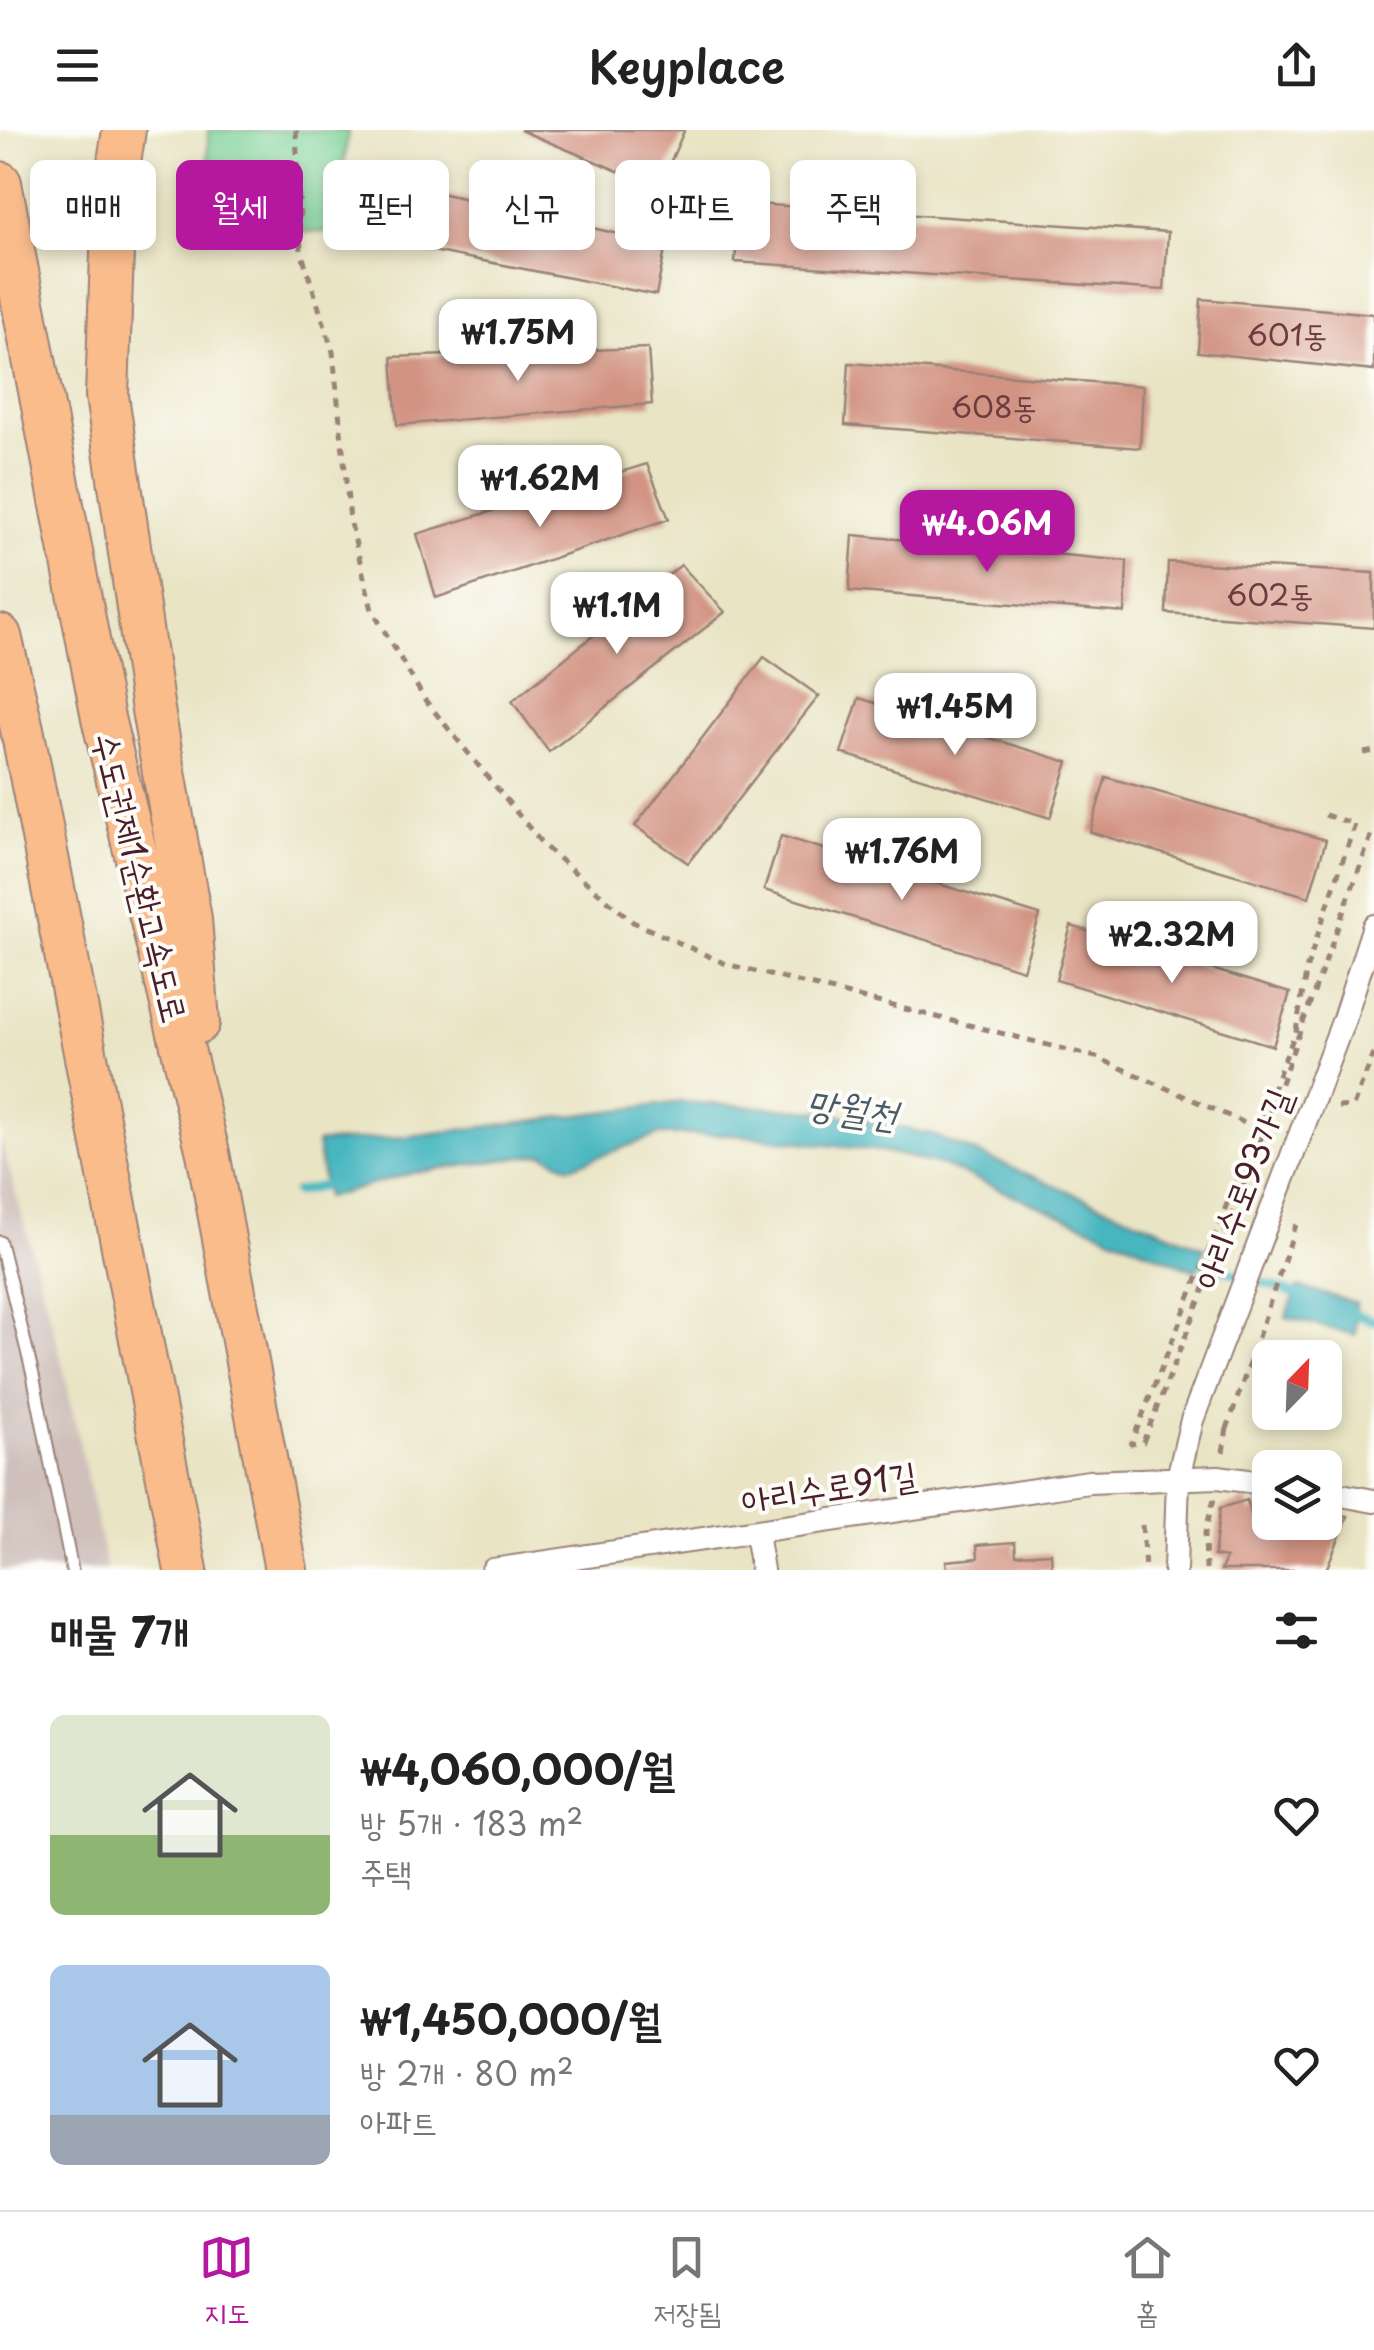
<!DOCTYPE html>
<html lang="ko">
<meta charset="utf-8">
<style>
body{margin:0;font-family:"Playpen Sans","Poor Story",sans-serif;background:#f6f6f6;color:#222;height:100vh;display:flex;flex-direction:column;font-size:38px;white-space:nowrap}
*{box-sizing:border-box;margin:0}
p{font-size:32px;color:#767676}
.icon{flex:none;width:55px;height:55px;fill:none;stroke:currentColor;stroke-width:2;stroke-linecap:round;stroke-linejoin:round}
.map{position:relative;height:1440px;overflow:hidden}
.side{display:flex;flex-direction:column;background:#fff;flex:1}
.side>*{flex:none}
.hud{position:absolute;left:30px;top:30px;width:1315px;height:90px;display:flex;gap:20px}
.needle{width:65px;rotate:23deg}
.controls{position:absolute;left:1252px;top:1210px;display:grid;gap:20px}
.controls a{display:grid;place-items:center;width:90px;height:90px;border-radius:15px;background:#fff;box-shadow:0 5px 15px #0003;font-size:50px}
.price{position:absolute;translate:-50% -85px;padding:0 22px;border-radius:20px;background:#fff;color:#222;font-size:32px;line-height:65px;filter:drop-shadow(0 2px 5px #0008)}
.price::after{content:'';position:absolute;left:50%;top:60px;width:30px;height:22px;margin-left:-15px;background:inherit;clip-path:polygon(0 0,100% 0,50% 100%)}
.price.current{background:#b5179e;color:#fff}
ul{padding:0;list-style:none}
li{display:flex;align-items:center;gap:30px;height:250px;padding:0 50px}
li span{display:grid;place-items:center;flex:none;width:280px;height:200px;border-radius:15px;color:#555}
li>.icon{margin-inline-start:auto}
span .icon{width:120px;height:120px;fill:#fffc;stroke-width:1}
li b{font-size:42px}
h2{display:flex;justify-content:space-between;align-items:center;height:120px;padding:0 50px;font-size:42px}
.tag{padding:0 35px;border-radius:15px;background:#fff;box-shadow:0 5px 15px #0003;font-size:35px;line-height:90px}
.tag.current{background:#b5179e;color:#fff}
header{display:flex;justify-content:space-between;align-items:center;height:130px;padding:0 50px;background:#fff;font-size:45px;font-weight:600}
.menu{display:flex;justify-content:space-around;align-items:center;height:140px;border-top:2px solid #e0e0e0;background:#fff;font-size:28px;color:#767676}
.menu a{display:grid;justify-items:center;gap:5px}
.menu .current{color:#b5179e}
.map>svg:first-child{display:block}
.industrial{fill:#cfc0bb}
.green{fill:#78d095;stroke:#617860;stroke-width:2.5}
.water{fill:#47b6bf;stroke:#486a75;stroke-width:2.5}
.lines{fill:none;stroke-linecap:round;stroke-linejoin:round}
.stream{stroke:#47b6bf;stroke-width:9}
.building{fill:#d29382}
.service-casing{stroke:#9a8278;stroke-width:15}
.minor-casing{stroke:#9a8278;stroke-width:26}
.motorway-casing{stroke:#9a8278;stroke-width:46}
.path{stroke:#9a8278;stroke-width:5;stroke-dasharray:8 8;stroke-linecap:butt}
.service{stroke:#fff;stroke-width:11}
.minor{stroke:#fff;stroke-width:22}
.motorway{stroke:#fabc8b;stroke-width:42}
.labels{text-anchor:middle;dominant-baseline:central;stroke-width:8;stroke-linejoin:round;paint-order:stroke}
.number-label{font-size:30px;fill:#6c3c41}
.street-label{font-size:35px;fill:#4a1f2b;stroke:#fdfcf7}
.water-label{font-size:38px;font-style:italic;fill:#495b66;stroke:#fdfcf7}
</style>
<header><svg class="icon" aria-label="menu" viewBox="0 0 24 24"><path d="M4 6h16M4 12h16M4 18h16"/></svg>Keyplace<svg class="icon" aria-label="share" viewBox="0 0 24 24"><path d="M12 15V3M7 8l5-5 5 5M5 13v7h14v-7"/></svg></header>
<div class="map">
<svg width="1374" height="1440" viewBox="0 0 1374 1440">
<rect width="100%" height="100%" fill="#fdfcf7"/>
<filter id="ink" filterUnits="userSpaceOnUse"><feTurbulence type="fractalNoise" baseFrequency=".01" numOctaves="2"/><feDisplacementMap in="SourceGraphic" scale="20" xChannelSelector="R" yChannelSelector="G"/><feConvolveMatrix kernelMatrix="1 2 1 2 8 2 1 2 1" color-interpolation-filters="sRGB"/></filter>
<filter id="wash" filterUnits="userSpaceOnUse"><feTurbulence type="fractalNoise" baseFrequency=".0048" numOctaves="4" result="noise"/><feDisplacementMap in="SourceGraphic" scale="40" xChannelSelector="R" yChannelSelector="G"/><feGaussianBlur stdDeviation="2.25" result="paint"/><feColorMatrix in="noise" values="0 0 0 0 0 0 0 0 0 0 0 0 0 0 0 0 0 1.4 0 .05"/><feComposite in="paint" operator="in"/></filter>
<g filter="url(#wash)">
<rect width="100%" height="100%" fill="#e9e4c4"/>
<!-- industrial -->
<path class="industrial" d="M0,1007L59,1218L107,1440H0Z"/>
<!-- green -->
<path class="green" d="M208,0H348L336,102H208Z"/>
<!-- water -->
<path class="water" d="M682,972L820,981L930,1004L1205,1118L1196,1141L944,1036L883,1021L728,1004L658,1005L570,1037L543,1024L412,1043L326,1068L317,1013L403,1007Z
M1298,1157L1356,1173L1355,1205L1286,1187Z"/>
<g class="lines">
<!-- stream -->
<path class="stream" d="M296,1062L332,1054
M1192,1129L1305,1167
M1348,1182L1374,1191"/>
</g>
<g id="blocks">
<!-- building -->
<path class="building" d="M520,0H682L684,1L659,58Z
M384,50L666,115L656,165L372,109Z
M740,73L1168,102L1164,160L735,132Z
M1201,169L1374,184V241L1198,222Z
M648,218L652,274L397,295L392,227Z
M849,233L1143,256L1140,318L845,295Z
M647,334L669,389L436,468L417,404Z
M853,405L1127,431L1125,483L849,461Z
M1168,432L1374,443V498L1166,483Z
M681,435L725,482L549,622L512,571Z
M764,527L819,566L688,733L635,696Z
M859,568L1068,632L1050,688L841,623Z
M1106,647L1326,710L1309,767L1090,702Z
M781,706L1040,785L1023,840L764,760Z
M1071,796L1290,863L1273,916L1056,850Z
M1247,1370L1251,1384L1257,1375L1270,1377V1392H1325V1383L1348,1386L1326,1440H1221L1226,1428L1214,1426L1220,1378Z
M1015,1412L1016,1425L1051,1423L1052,1440H947L946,1431L978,1428L977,1415Z"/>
</g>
</g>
<g filter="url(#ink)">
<use href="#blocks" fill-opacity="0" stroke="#9a8278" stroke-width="2.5"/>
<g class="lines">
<!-- service casing -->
<g class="service-casing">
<path id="service" d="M0,1112L33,1245L72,1440"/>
</g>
<!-- minor casing -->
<g class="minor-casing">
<path id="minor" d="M1325,1362L1374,1371
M756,1403L762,1440
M493,1440L1089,1352L1218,1347L1270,1354
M1175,1440L1178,1348L1192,1290L1344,889L1374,796"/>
</g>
<!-- motorway casing -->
<g class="motorway-casing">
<path id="motorway" d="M124,0L114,65L107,266L153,580L190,789L198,892
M0,53L103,588L208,1023L286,1440
M0,506L22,599L186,1440"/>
</g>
<!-- path -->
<path class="path" d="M296,0L301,121L333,222L350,390L372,480L425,570L544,716L633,792L726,834L1096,927L1265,1002
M1364,623L1374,621
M1325,685L1355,694L1307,837L1296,901L1131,1314L1143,1312C1226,1109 1299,903 1374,698
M1338,977L1353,976L1374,924
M1227,1299L1298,1089
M1223,1322L1227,1298
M1142,1395L1145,1440
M1206,1440L1205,1403L1214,1369"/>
<!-- service -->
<use href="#service" class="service"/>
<!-- minor -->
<use href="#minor" class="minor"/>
<!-- motorway -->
<use href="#motorway" class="motorway"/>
</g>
</g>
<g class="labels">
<!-- number labels -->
<g class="number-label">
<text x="1287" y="203">601동</text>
<text x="994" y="275">608동</text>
<text x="1270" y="463">602동</text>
</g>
<!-- street labels -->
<g class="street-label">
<text transform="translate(142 747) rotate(76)">수도권제1순환고속도로</text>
<text transform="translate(1241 1058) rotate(-69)">아리수로93가길</text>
<text transform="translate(829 1356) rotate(-9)">아리수로91길</text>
</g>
<!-- water labels -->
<g class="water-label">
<text transform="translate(852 977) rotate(8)">망월천</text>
</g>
</g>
</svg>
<div class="controls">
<a><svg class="needle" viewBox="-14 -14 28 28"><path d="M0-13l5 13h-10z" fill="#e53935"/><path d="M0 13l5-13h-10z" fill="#767676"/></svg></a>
<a><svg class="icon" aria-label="layers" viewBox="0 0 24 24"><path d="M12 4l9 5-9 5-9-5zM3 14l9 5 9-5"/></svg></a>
</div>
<b class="price" style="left:518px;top:254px">₩1.75M</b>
<b class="price" style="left:540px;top:400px">₩1.62M</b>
<b class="price current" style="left:987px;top:445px">₩4.06M</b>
<b class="price" style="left:617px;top:527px">₩1.1M</b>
<b class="price" style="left:955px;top:628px">₩1.45M</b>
<b class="price" style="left:902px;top:773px">₩1.76M</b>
<b class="price" style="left:1172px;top:856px">₩2.32M</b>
<div class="hud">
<a class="tag">매매</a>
<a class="tag current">월세</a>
<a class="tag">필터</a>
<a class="tag">신규</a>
<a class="tag">아파트</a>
<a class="tag">주택</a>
</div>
</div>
<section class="side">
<h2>매물 7개<svg class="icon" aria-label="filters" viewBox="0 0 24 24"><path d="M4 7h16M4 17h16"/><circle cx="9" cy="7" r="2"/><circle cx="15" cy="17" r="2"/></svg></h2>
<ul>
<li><span style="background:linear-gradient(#dfe7d0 60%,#8fb573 0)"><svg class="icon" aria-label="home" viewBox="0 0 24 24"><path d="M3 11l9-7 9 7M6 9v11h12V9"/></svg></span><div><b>₩4,060,000/월</b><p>방 5개 · 183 m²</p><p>주택</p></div><svg class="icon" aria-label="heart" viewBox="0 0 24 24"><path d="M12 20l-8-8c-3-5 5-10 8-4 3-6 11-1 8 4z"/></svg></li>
<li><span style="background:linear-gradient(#a9c7e8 75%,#9aa5b1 0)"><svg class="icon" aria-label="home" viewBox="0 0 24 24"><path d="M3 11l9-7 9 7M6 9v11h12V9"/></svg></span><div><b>₩1,450,000/월</b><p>방 2개 · 80 m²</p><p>아파트</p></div><svg class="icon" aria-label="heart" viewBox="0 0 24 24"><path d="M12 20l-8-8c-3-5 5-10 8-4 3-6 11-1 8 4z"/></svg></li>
</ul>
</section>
<nav class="menu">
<a class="current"><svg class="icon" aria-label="map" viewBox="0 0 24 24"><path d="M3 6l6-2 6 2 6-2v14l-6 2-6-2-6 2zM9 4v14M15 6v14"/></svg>지도</a>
<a><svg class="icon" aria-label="saved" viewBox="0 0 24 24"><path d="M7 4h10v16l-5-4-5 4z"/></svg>저장됨</a>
<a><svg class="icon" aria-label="home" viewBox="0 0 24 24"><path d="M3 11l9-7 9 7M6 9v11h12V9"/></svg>홈</a>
</nav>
